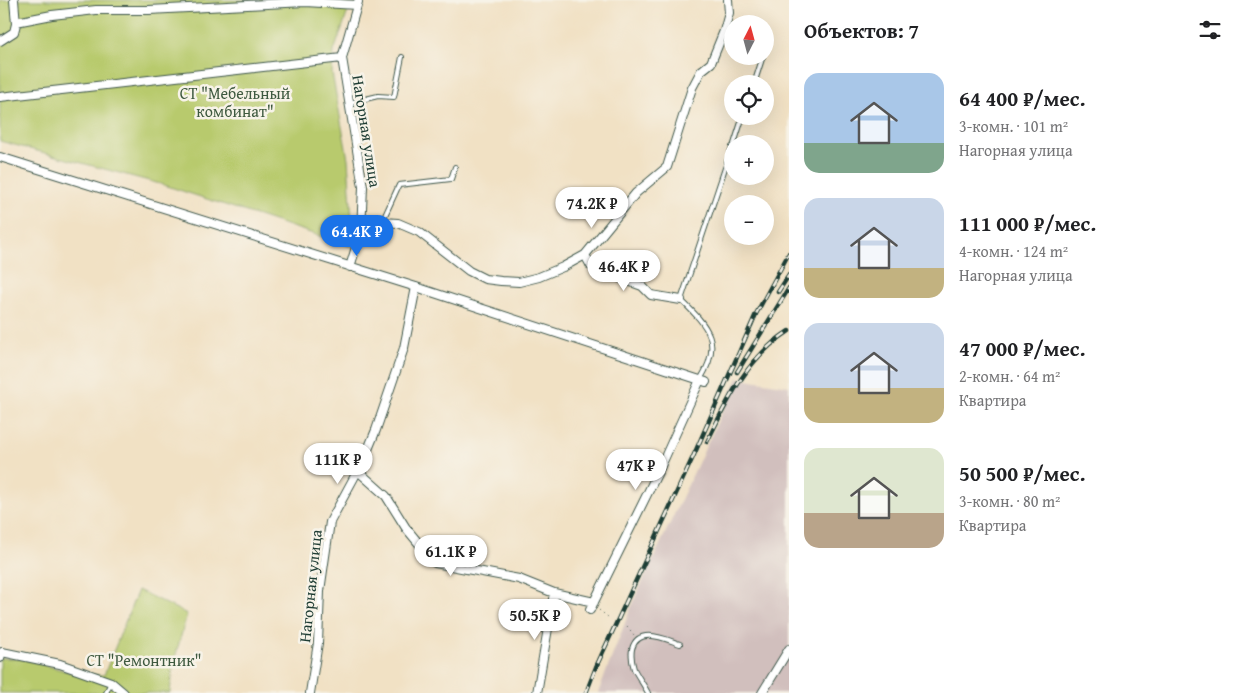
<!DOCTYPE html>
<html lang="ru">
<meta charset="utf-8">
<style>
body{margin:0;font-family:"Gentium Book Plus",serif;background:#f6f6f6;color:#202124;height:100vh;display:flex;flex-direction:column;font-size:19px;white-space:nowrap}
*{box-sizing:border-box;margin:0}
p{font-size:16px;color:#757577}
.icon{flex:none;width:28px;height:28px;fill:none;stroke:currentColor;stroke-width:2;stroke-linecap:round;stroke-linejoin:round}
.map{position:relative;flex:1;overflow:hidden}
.drawer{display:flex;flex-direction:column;background:#fff;width:450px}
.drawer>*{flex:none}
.needle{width:32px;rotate:6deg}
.controls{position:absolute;left:724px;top:15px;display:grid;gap:10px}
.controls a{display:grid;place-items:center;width:50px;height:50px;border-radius:50%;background:#fff;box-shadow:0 5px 20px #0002;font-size:25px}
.price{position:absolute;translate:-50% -42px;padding:0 11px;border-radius:18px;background:#fff;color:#222;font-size:16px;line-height:32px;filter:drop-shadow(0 1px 2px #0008)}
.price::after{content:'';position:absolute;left:50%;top:30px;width:15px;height:11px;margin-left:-8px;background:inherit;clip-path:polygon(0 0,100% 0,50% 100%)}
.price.on{background:#1a73e8;color:#fff}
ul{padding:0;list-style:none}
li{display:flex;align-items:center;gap:15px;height:125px;padding:0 15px}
li span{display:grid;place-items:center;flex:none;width:140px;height:100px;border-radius:15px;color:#555}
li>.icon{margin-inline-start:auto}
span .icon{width:60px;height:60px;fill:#fffc;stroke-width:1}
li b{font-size:21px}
h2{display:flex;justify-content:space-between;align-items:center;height:60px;padding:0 15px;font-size:21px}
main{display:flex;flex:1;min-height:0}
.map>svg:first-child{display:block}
.industrial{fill:#d1bfbd}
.green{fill:#b8ca6d;stroke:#6c8450}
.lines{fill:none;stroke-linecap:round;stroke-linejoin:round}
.service-casing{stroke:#3e564a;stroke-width:6}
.minor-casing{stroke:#3e564a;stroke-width:10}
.path{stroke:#3e564a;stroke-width:1;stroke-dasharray:1 4;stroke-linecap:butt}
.service{stroke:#fff;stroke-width:4}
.minor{stroke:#fff;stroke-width:8}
.rail-casing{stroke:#1f3d34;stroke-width:4.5}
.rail{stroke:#f7f3e8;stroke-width:2.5;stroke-dasharray:8;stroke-linecap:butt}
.labels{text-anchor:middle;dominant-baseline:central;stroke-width:5;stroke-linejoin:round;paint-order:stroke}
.park-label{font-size:16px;fill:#3e593f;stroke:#f7f3e8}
.street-label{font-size:16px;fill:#1f3d34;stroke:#f7f3e8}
</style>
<main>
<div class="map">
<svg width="789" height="693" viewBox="0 0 789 693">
<rect width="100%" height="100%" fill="#f7f3e8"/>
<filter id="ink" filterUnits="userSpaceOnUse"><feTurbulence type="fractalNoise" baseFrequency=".02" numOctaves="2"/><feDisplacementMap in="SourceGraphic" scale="10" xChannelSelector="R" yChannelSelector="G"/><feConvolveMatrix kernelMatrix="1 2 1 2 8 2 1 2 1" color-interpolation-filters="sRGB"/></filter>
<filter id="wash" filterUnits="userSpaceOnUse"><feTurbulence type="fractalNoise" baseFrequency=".0096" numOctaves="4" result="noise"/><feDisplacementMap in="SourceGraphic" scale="20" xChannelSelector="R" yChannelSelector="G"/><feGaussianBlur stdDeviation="1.12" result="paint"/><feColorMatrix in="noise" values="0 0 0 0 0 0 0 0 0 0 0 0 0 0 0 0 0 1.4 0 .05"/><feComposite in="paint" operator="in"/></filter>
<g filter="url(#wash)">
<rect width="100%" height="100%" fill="#f1e1c4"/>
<!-- industrial -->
<path class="industrial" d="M738,378L789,386V693H598L633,602Z"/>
<!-- green -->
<path class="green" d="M0,0H352L334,51L332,73L348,159L352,221L350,246L164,185L0,141Z
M138,590L187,614L173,665L170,693H0V658L23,659L80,675H104Z"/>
</g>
<g filter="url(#ink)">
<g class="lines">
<!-- service casing -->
<g class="service-casing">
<path id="service" d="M765,51L767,45
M754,84L763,56
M349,103L378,96L394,97L402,57
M734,144L743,116
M382,222L399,185L451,179L455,167
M700,380C723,343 709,327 681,300L732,147
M106,693L111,682
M648,693C644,685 638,677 634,669C632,663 631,655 632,649C638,626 665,639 680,644"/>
</g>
<!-- minor casing -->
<g class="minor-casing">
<path id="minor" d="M16,22L52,15L96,10H149L305,2L357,5
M0,41L14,32L16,24L14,0
M0,97L342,58
M0,157L416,287L706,382
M361,231L371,225L382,222L398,223L419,232L469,271L485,279L501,281L519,282L539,277L563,267L585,255L636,193L667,167L692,88L701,71L711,63L724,31L729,13L728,0
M585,255L591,266L606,273L642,286L651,295L681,300
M350,267L361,231L363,187L342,58L358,2
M358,471L386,496L406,528L435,563L519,579L554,593L594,602
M590,610L661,466L700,380
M0,658L2,652L60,664L111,682L124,693
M310,693L318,643L320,591L330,522L364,459L376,430L404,348L416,287
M537,693L554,593
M762,693L789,649"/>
</g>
<!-- path -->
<path class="path" d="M599,610L608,617
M627,626L634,635"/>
<!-- service -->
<use href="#service" class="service"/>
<!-- minor -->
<use href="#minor" class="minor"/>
<!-- rail casing -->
<g class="rail-casing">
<path id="rail" d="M778,292L789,275
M737,372L789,288
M707,442C728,399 747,358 789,331
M586,693L596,667L693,457L756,314L789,253"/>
</g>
<!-- rail -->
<use href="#rail" class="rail"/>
</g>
</g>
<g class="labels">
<!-- park labels -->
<g class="park-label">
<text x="235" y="93">СТ "Мебельный<tspan x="235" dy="18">комбинат"</tspan></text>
<text x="144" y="660">СТ "Ремонтник"</text>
</g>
<!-- street labels -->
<g class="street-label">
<text transform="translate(367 131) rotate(81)">Нагорная улица</text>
<text transform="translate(310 586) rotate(-84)">Нагорная улица</text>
</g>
</g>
</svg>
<div class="controls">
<a><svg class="needle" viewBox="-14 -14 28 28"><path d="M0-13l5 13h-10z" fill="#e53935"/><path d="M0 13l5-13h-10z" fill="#757577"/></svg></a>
<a><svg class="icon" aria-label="locate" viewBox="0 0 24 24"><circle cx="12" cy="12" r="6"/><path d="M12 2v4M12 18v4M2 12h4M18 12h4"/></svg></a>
<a>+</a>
<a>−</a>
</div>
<b class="price" style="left:592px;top:229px">74.2K ₽</b>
<b class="price on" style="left:357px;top:257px">64.4K ₽</b>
<b class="price" style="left:624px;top:292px">46.4K ₽</b>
<b class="price" style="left:338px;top:485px">111K ₽</b>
<b class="price" style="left:636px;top:491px">47K ₽</b>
<b class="price" style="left:451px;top:577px">61.1K ₽</b>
<b class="price" style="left:535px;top:641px">50.5K ₽</b>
</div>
<section class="drawer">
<h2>Объектов: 7<svg class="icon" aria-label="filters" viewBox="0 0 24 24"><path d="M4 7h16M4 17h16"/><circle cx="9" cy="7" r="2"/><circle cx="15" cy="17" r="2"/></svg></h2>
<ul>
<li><span style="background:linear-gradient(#a9c7e8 70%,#7fa58c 0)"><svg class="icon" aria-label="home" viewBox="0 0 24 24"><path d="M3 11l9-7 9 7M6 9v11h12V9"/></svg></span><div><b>64 400 ₽/мес.</b><p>3-комн. · 101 m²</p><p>Нагорная улица</p></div></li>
<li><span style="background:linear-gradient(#c9d6e8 70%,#c2b280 0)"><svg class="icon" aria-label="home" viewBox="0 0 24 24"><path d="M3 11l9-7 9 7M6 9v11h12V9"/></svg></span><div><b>111 000 ₽/мес.</b><p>4-комн. · 124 m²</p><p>Нагорная улица</p></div></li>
<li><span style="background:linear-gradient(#c9d6e8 65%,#c2b280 0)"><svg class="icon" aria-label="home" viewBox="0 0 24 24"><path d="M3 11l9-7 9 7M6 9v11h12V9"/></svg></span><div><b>47 000 ₽/мес.</b><p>2-комн. · 64 m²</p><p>Квартира</p></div></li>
<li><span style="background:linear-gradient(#dfe7d0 65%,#b9a48a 0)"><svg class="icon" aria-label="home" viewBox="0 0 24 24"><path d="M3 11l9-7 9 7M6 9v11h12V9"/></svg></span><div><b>50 500 ₽/мес.</b><p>3-комн. · 80 m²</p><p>Квартира</p></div></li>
</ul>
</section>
</main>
